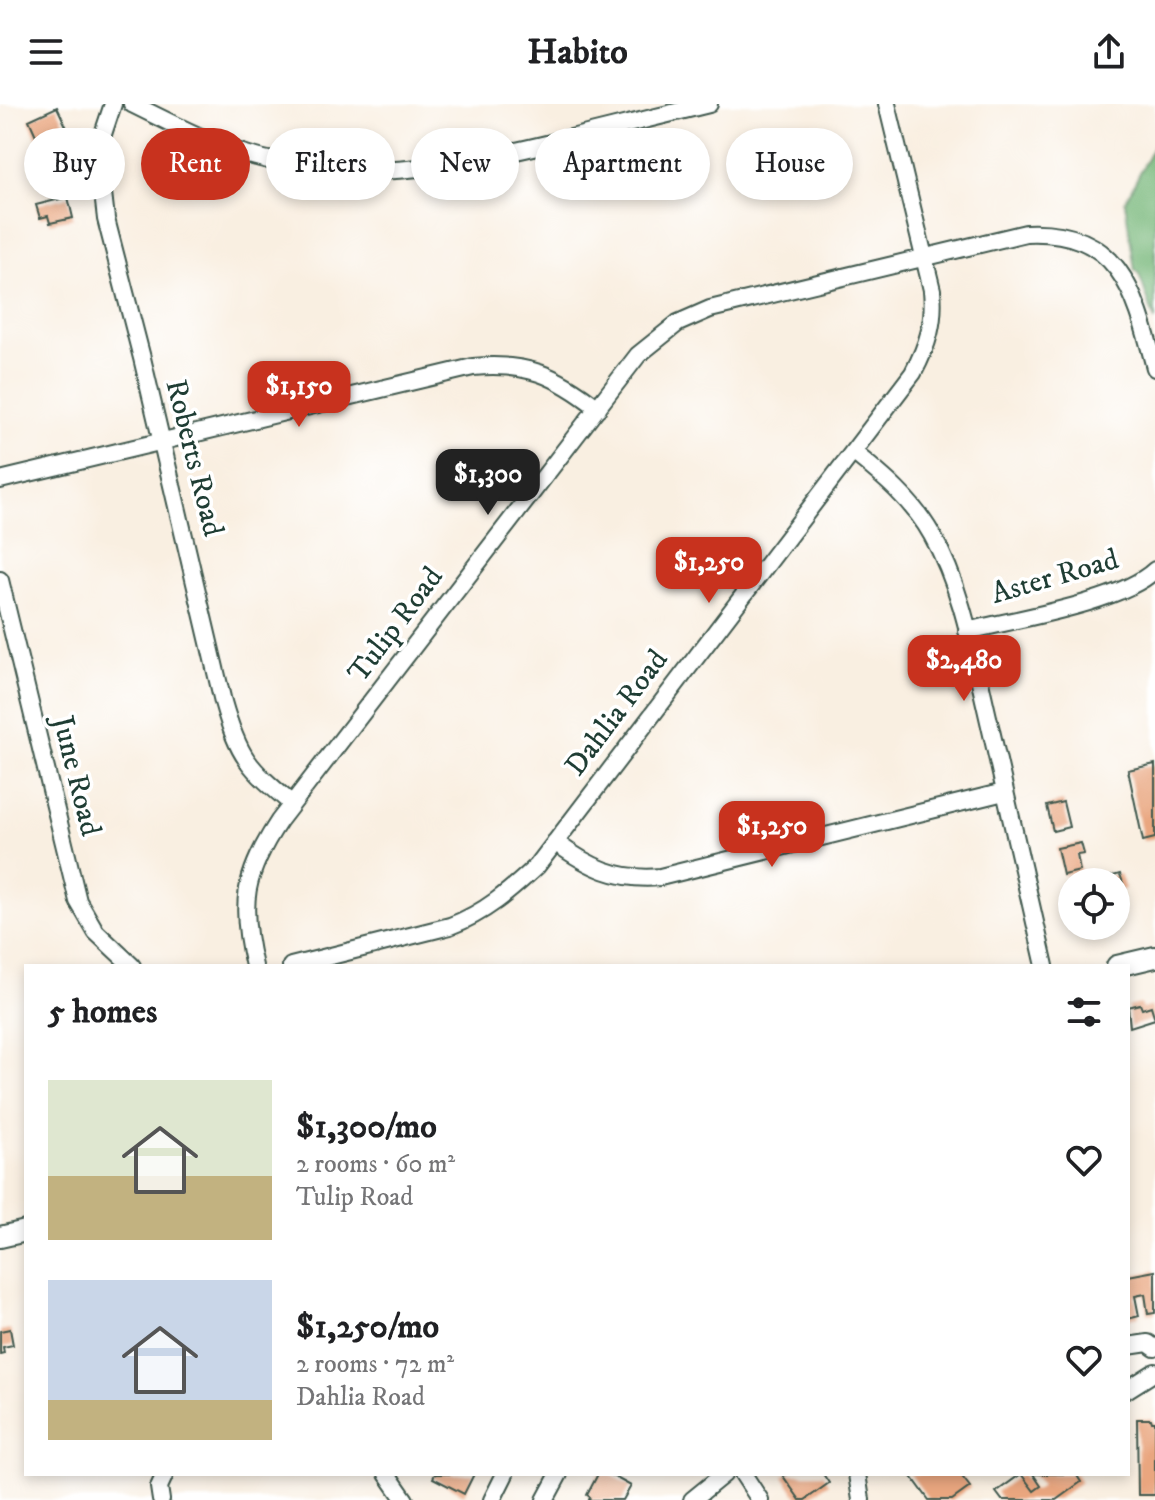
<!DOCTYPE html>
<meta charset="utf-8">
<style>
body{margin:0;font-family:"IM FELL DW Pica",serif;background:#f2f2f2;color:#202124;height:100vh;display:flex;flex-direction:column;font-size:30px;white-space:nowrap}
*{box-sizing:border-box;margin:0}
p{font-size:26px;color:#757577}
.icon{flex:none;width:44px;height:44px;fill:none;stroke:currentColor;stroke-width:2;stroke-linecap:round;stroke-linejoin:round}
.map{position:relative;flex:1;overflow:hidden}
.drawer{position:absolute;left:24px;top:860px;width:1106px;height:512px;display:flex;flex-direction:column;background:#fff;border-radius:0px;box-shadow:0 4px 12px #0003}
.drawer>*{flex:none}
.hud{position:absolute;left:24px;top:24px;width:1108px;height:72px;display:flex;gap:16px}
.fabs{position:absolute;left:1058px;top:764px;display:grid;gap:16px}
.fabs a{display:grid;place-items:center;width:72px;height:72px;border-radius:50%;background:#fff;box-shadow:0 4px 12px #0003;font-size:40px}
.price{position:absolute;translate:-50% -68px;padding:0 18px;border-radius:16px;background:#c8321e;color:#fff;font-size:26px;line-height:52px;filter:drop-shadow(0 2px 4px #0008)}
.price::after{content:'';position:absolute;left:50%;top:48px;width:24px;height:18px;margin-left:-12px;background:inherit;clip-path:polygon(0 0,100% 0,50% 100%)}
.price.selected{background:#222;color:#fff}
ul{padding:0;list-style:none}
li{display:flex;align-items:center;gap:24px;height:200px;padding:0 24px}
li span{display:grid;place-items:center;flex:none;width:224px;height:160px;border-radius:0px;color:#555}
li>.icon{margin-inline-start:auto}
span .icon{width:96px;height:96px;fill:#fffc;stroke-width:1}
li b{font-size:34px}
h2{display:flex;justify-content:space-between;align-items:center;height:96px;padding:0 24px;font-size:34px}
.tag{padding:0 28px;border-radius:36px;background:#fff;box-shadow:0 4px 12px #0003;font-size:28px;line-height:72px}
.tag.selected{background:#c8321e;color:#fff}
header{display:flex;justify-content:space-between;align-items:center;height:104px;padding:0 24px;background:#fff;font-size:36px;font-weight:700}
.map>svg:first-child{display:block}
.forest{fill:#74b677;stroke:#4a7a56;stroke-width:2}
.building{fill:#e9a67f}
.lines{fill:none;stroke-linecap:round;stroke-linejoin:round}
.minor-casing{stroke:#40584e;stroke-width:20}
.major-casing{stroke:#40584e;stroke-width:24}
.minor{stroke:#fff;stroke-width:16}
.major{stroke:#fff;stroke-width:20}
.labels{text-anchor:middle;dominant-baseline:central;stroke-width:7;stroke-linejoin:round;paint-order:stroke}
.street-label{font-size:30px;fill:#1f3d34;stroke:#fff}
</style>
<header><svg class="icon" aria-label="menu" viewBox="0 0 24 24"><path d="M4 6h16M4 12h16M4 18h16"/></svg>Habito<svg class="icon" aria-label="share" viewBox="0 0 24 24"><path d="M12 15V3M7 8l5-5 5 5M5 13v7h14v-7"/></svg></header>
<div class="map">
<svg width="1155" height="1396" viewBox="0 0 1155 1396">
<rect width="100%" height="100%" fill="#fff"/>
<filter id="ink" filterUnits="userSpaceOnUse"><feTurbulence type="fractalNoise" baseFrequency=".0125" numOctaves="2"/><feDisplacementMap in="SourceGraphic" scale="16" xChannelSelector="R" yChannelSelector="G"/><feConvolveMatrix kernelMatrix="1 2 1 2 8 2 1 2 1" color-interpolation-filters="sRGB"/></filter>
<filter id="wash" filterUnits="userSpaceOnUse"><feTurbulence type="fractalNoise" baseFrequency=".006" numOctaves="4" result="noise"/><feDisplacementMap in="SourceGraphic" scale="32" xChannelSelector="R" yChannelSelector="G"/><feGaussianBlur stdDeviation="1.8" result="paint"/><feColorMatrix in="noise" values="0 0 0 0 0 0 0 0 0 0 0 0 0 0 0 0 0 1.4 0 .05"/><feComposite in="paint" operator="in"/></filter>
<g filter="url(#wash)">
<rect width="100%" height="100%" fill="#f9efe1"/>
<!-- forest -->
<path class="forest" d="M1155,39V217L1138,167H1135L1125,98Z"/>
<g id="blocks">
<!-- building -->
<path class="building" d="M57,3L75,41L55,49L48,32L38,36L29,16Z
M68,93L73,114L50,119L48,112L40,114L36,101Z
M1155,660V734L1143,737L1128,666Z
M1063,698L1069,723L1053,727L1047,702Z
M1081,739L1084,750L1077,751L1080,767L1063,771L1057,744Z
M1120,770L1125,785L1116,787V778H1107L1106,774Z
M1140,900L1142,905L1151,902L1155,915L1130,923L1128,903Z
M1155,1167V1209L1148,1210L1145,1190L1135,1192L1139,1212L1128,1215V1172Z
M10,1225L13,1241L3,1243L4,1249L0,1250V1227Z
M1137,1315H1151L1152,1318H1155V1391H1138Z
M435,1370H474L464,1390L433,1374Z
M598,1370H609L631,1382L623,1396H589L590,1393L587,1391Z
M787,1370H823L829,1379L805,1396H800L783,1372Z
M910,1370H960L970,1383L952,1396H929Z
M1021,1370L1034,1387L1041,1382L1033,1370H1076L1081,1378L1056,1396H1002L996,1388Z"/>
</g>
</g>
<g filter="url(#ink)">
<use href="#blocks" fill-opacity="0" stroke="#40584e" stroke-width="2"/>
<g class="lines">
<!-- minor casing -->
<g class="minor-casing">
<path id="minor" d="M113,0L102,33L99,54L106,115L142,254L223,598C239,654 248,663 292,700
M132,0C171,19 208,39 249,51C356,82 450,63 555,38C606,25 657,13 709,0
M853,348C883,372 913,397 932,431C961,482 972,543 985,600C1005,687 1025,775 1045,862
M0,376L473,263C527,258 556,271 598,304
M0,476L78,797L96,828L132,862
M967,527C1016,515 1120,499 1155,466
M555,738C589,763 618,777 660,773L1004,688
M254,862C239,800 244,770 279,717L638,251L678,219L710,205L1026,129C1120,125 1135,188 1155,264
M291,862L450,822C485,809 510,787 537,762L913,269C928,241 935,218 932,186L887,0
M1128,1242L1148,1239L1155,1244
M1128,1285L1155,1268
M387,1370L405,1396
M743,1370L760,1396
M857,1370L861,1396
M161,1396L159,1383L165,1370
M492,1396L505,1370
M545,1396L559,1370
M692,1396L724,1370"/>
</g>
<!-- major casing -->
<g class="major-casing">
<path id="major" d="M1117,862L1155,853
M0,1133L26,1127"/>
</g>
<!-- minor -->
<use href="#minor" class="minor"/>
<!-- major -->
<use href="#major" class="major"/>
</g>
</g>
<g class="labels">
<!-- street labels -->
<g class="street-label">
<text transform="translate(194 354) rotate(76)">Roberts Road</text>
<text transform="translate(1055 473) rotate(-16)">Aster Road</text>
<text transform="translate(396 521) rotate(-53)">Tulip Road</text>
<text transform="translate(617 609) rotate(-53)">Dahlia Road</text>
<text transform="translate(76 672) rotate(76)">June Road</text>
</g>
</g>
</svg>
<div class="fabs">
<a><svg class="icon" aria-label="locate" viewBox="0 0 24 24"><circle cx="12" cy="12" r="6"/><path d="M12 2v4M12 18v4M2 12h4M18 12h4"/></svg></a>
</div>
<b class="price" style="left:299px;top:325px">$1,150</b>
<b class="price selected" style="left:488px;top:413px">$1,300</b>
<b class="price" style="left:709px;top:501px">$1,250</b>
<b class="price" style="left:964px;top:599px">$2,480</b>
<b class="price" style="left:772px;top:765px">$1,250</b>
<div class="hud">
<a class="tag">Buy</a>
<a class="tag selected">Rent</a>
<a class="tag">Filters</a>
<a class="tag">New</a>
<a class="tag">Apartment</a>
<a class="tag">House</a>
</div>
<section class="drawer">
<h2>5 homes<svg class="icon" aria-label="filters" viewBox="0 0 24 24"><path d="M4 7h16M4 17h16"/><circle cx="9" cy="7" r="2"/><circle cx="15" cy="17" r="2"/></svg></h2>
<ul>
<li><span style="background:linear-gradient(#dfe7d0 60%,#c2b280 0)"><svg class="icon" aria-label="home" viewBox="0 0 24 24"><path d="M3 11l9-7 9 7M6 9v11h12V9"/></svg></span><div><b>$1,300/mo</b><p>2 rooms · 60 m²</p><p>Tulip Road</p></div><svg class="icon" aria-label="heart" viewBox="0 0 24 24"><path d="M12 20l-8-8c-3-5 5-10 8-4 3-6 11-1 8 4z"/></svg></li>
<li><span style="background:linear-gradient(#c9d6e8 75%,#c2b280 0)"><svg class="icon" aria-label="home" viewBox="0 0 24 24"><path d="M3 11l9-7 9 7M6 9v11h12V9"/></svg></span><div><b>$1,250/mo</b><p>2 rooms · 72 m²</p><p>Dahlia Road</p></div><svg class="icon" aria-label="heart" viewBox="0 0 24 24"><path d="M12 20l-8-8c-3-5 5-10 8-4 3-6 11-1 8 4z"/></svg></li>
</ul>
</section>
</div>
